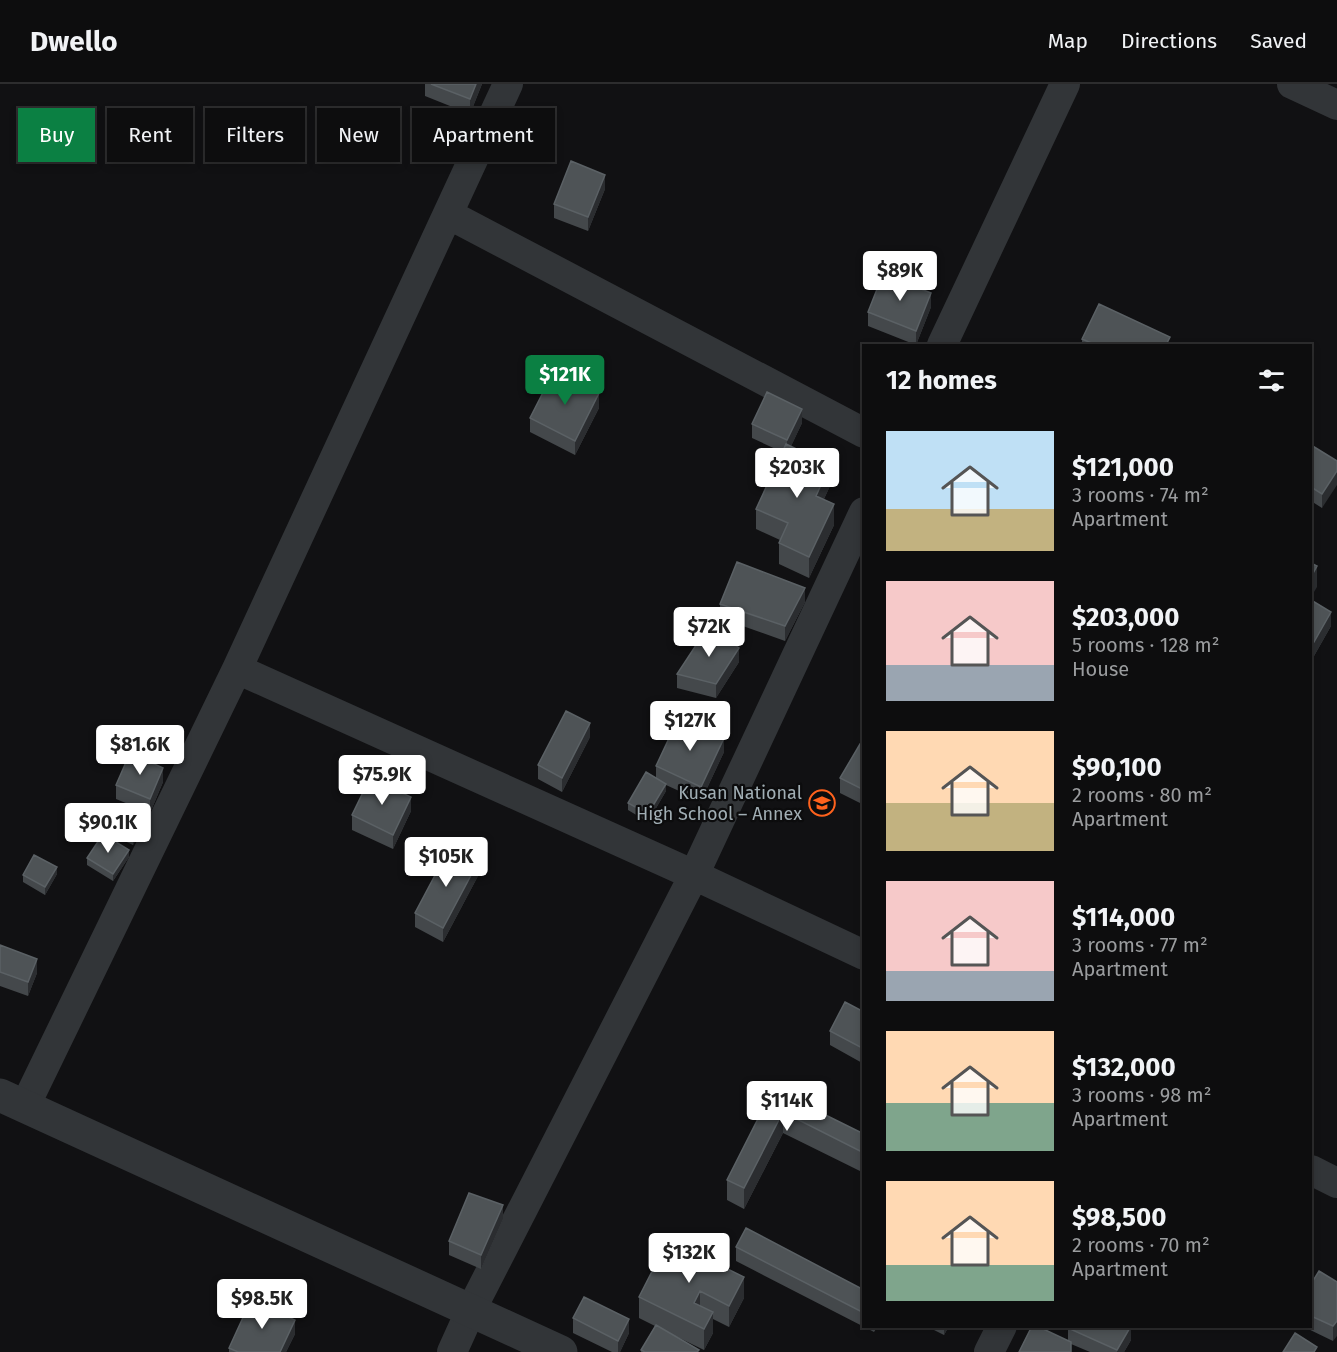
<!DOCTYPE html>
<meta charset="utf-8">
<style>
body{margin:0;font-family:"Fira Sans",sans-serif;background:#1b1b1c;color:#f1f3f6;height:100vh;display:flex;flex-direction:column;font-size:22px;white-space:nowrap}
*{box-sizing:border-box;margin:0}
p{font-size:20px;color:#9a9c9e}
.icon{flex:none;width:33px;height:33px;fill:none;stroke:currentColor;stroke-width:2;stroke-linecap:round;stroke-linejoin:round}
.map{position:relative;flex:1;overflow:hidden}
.panel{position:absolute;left:862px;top:260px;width:450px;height:984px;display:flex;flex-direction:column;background:#0d0d0e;border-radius:0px;box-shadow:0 3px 9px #0003,0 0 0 2px #2d2d2e}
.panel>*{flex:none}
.banner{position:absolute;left:18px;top:24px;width:570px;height:54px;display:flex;gap:12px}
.price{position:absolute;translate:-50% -51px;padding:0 14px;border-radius:6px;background:#fff;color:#222;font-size:20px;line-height:39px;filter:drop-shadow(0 2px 3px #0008)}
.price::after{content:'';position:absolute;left:50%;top:36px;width:18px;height:14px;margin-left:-9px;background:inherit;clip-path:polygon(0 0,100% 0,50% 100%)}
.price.on{background:#0b8043;color:#fff}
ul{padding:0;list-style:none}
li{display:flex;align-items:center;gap:18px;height:150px;padding:0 24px}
li span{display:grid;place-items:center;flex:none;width:168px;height:120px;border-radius:0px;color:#555}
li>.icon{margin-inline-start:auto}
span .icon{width:72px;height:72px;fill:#fffc;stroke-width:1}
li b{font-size:26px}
h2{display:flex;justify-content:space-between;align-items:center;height:72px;padding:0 24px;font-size:26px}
.pill{padding:0 21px;border-radius:0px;background:#0d0d0e;box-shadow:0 3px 9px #0003,0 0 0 2px #2d2d2e;font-size:21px;line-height:54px}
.pill.on{background:#0b8043;color:#fff}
header{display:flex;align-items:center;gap:36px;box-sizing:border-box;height:84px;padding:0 30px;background:#0d0d0e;border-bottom:2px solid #2d2d2e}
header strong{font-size:28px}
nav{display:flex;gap:33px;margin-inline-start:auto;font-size:21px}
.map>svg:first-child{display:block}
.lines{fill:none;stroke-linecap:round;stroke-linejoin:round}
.minor{stroke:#323538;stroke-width:30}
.tertiary{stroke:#323538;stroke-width:33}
.wall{fill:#44484b}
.shaded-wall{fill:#2b2d30}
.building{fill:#4e5356;stroke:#5b6165;stroke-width:1.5}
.labels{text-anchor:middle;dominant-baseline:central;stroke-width:4.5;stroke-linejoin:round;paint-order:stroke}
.poi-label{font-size:18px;fill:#a1aeb4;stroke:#0c0c0d;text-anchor:end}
</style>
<header>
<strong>Dwello</strong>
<nav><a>Map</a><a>Directions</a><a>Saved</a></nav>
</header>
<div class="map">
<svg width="1337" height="1268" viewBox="0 0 1337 1268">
<rect width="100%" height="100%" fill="#111113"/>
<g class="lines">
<!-- minor -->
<path class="minor" d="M1292,0L1337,21
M448,130L864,349
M942,261L1065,0
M237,585L694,791L864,871
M25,1022L237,585L508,0
M1311,1086L1337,1099
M452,1268L471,1226L694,791L864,428
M989,1268L1002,1242"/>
<!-- tertiary -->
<path class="tertiary" d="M0,1011L561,1268"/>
</g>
<!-- wall -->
<path class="wall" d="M425,0H482L470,30L425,12Z
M605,105L588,147L554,134V120Z
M931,223L916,261L868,242V228Z
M1082,255L1170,261H1082Z
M599,324L575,371L530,348V334Z
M802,339L791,362L830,402L824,415L834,441L809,494L779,480V459L780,456L756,445V425L782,368L752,354V340Z
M1311,361L1337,377L1322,424L1311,417Z
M1311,516L1331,542L1314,572L1311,570Z
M805,518L785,557L720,534V520Z
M739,578L716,614L677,604V590Z
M590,653L562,708L538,695V681Z
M864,662V721L840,709V694Z
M724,668L701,717L666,701V707L648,738L628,726V719L656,694V682Z
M163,698L150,729L116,715V701Z
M411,727L393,765L352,746V731Z
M142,742L133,761L110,750V743Z
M129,773L113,797L87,781V774Z
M57,790L45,811L23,798V791Z
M478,792L443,858L415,843V829Z
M0,861L37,889L28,912L0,902Z
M864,928V980L830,961V947Z
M773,1005L864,1050V1089L783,1049L744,1125L727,1116V1096Z
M503,1135L481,1185L449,1171V1157Z
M668,1156L744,1214L729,1243L713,1235V1249L704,1266L667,1248L699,1268H641V1266L655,1242L639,1234V1213Z
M736,1163L861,1204V1190L864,1182V1242H878L874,1248L736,1177Z
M1337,1198L1333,1257L1302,1242H1311V1200Z
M573,1234L629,1249L620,1268H612L573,1249Z
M926,1242H949L944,1251Z
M1068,1244L1131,1256L1124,1268H1090L1071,1260V1268L1068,1257Z
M295,1250L286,1268H229V1264Z"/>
<!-- shaded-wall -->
<path class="shaded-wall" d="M476,0H482L470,30V15Z
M605,91V105L588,147V133Z
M931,209V223L916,261V247Z
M599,309V324L575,371V357Z
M802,325V339L787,371V356Z
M830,381V402L816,432V412Z
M1337,387V401L1322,424V410Z
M834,420V441L809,494V473Z
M1317,482V503L1311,513V493Z
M805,504V518L785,557V542Z
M1331,528V542L1314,572V558Z
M739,564V578L716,614V600Z
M590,639V653L562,708V694Z
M724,654V668L701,717V703Z
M163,684V698L150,729V715Z
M666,700V707L648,738V730Z
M411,713V727L393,765V751Z
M142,735V742L133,761V754Z
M129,766V773L113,797V790Z
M478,778V792L443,858V844Z
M57,783V790L45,811V803Z
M37,875V889L28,912V898Z
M783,1028V1049L744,1125V1104Z
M503,1121V1135L481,1185V1171Z
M744,1193V1214L729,1243V1222Z
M700,1207V1228L694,1219Z
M713,1228V1249L704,1266V1245Z
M629,1235V1249L620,1268H618V1257Z
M295,1236V1250L286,1268H280Z
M1337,1237V1252L1333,1257V1242Z
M944,1242H949L944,1251Z
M1131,1242V1256L1124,1268H1117V1266Z"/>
<!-- building -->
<path class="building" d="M431,0H476L470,15Z
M571,77L605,91L588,133L554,120Z
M883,190L931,209L916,247L868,228Z
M1099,220L1170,253L1166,261H1096L1082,255Z
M554,287L599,309L575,357L530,334Z
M767,308L802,325L787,356L752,340Z
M786,360L830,381L816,412L834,420L809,473L779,459L788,439L756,425Z
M1311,361L1337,377V387L1322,410L1311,403Z
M737,478L805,504L785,542L720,520Z
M1311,479L1317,482L1311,493Z
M1311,516L1331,528L1314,558L1311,556Z
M708,543L739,564L716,600L677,590Z
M566,627L590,639L562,694L538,681Z
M679,633L724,654L701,703L656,682Z
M860,660L864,662V706L840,694Z
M130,669L163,684L150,715L116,701Z
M646,688L666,700L648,730L628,719Z
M370,694L411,713L393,751L352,731Z
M119,723L142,735L133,754L110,743Z
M103,750L129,766L113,790L87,774Z
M450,763L478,778L443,844L415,829Z
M34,771L57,783L45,803L23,791Z
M0,861L37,875L28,898L0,888Z
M845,918L864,928V965L830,947Z
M773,1005L864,1050V1069L783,1028L744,1104L727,1096Z
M469,1109L503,1121L481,1171L449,1157Z
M746,1144L864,1206V1229L736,1163Z
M668,1156L744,1193L729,1222L700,1207L694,1219L713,1228L704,1245L639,1213Z
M864,1182V1191L861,1190Z
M1319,1187L1337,1198V1237L1333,1242L1311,1232V1200Z
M584,1213L629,1235L618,1257L573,1234Z
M251,1216L295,1236L280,1268H238L229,1264Z
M656,1241L699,1266L697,1268H645L641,1266Z
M1032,1242H1037L1071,1258V1268H1019Z
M1070,1242H1131L1117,1266L1068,1244Z
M1295,1249L1317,1263L1314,1268H1283Z"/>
<!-- icons -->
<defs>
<g id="school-ring" transform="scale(1.35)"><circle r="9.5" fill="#0c0c0d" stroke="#fe621d" stroke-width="1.5"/><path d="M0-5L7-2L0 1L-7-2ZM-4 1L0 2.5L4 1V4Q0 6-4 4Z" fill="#fe621d"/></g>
</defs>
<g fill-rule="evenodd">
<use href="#school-ring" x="822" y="719"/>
</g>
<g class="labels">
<!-- poi labels -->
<g class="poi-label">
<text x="802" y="709">Kusan National<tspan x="802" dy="21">High School – Annex</tspan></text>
</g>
</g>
</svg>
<b class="price" style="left:900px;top:218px">$89K</b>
<b class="price on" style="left:565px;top:322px">$121K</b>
<b class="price" style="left:797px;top:415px">$203K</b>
<b class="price" style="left:709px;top:574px">$72K</b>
<b class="price" style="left:690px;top:668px">$127K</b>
<b class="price" style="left:140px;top:692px">$81.6K</b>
<b class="price" style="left:382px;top:722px">$75.9K</b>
<b class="price" style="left:108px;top:770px">$90.1K</b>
<b class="price" style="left:446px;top:804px">$105K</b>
<b class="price" style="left:787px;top:1048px">$114K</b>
<b class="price" style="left:689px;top:1200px">$132K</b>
<b class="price" style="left:262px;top:1246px">$98.5K</b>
<div class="banner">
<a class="pill on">Buy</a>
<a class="pill">Rent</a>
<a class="pill">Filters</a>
<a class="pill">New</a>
<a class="pill">Apartment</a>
</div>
<section class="panel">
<h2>12 homes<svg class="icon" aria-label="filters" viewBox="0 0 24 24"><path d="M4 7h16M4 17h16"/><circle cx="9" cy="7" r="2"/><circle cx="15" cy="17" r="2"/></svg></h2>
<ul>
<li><span style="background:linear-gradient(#bfe0f5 65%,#c2b280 0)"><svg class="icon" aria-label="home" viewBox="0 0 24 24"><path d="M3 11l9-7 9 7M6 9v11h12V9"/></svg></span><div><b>$121,000</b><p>3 rooms · 74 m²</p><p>Apartment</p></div></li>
<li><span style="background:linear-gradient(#f6c9c9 70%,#9aa5b1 0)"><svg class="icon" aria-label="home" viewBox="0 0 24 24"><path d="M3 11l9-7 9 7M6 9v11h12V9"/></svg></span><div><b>$203,000</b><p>5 rooms · 128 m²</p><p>House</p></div></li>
<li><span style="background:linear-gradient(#ffd9b3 60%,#c2b280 0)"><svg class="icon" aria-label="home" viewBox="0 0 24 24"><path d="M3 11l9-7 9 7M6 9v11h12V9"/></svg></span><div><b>$90,100</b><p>2 rooms · 80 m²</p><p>Apartment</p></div></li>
<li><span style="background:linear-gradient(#f6c9c9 75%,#9aa5b1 0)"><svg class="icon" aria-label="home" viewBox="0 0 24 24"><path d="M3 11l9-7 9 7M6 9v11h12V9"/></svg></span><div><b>$114,000</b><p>3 rooms · 77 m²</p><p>Apartment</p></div></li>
<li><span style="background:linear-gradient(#ffd9b3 60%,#7fa58c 0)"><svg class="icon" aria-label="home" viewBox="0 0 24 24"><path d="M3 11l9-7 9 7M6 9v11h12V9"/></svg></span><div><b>$132,000</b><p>3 rooms · 98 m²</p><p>Apartment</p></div></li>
<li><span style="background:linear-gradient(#ffd9b3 70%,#7fa58c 0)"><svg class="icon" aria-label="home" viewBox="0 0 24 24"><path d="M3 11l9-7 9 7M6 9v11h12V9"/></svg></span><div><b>$98,500</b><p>2 rooms · 70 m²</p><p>Apartment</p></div></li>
</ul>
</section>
</div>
